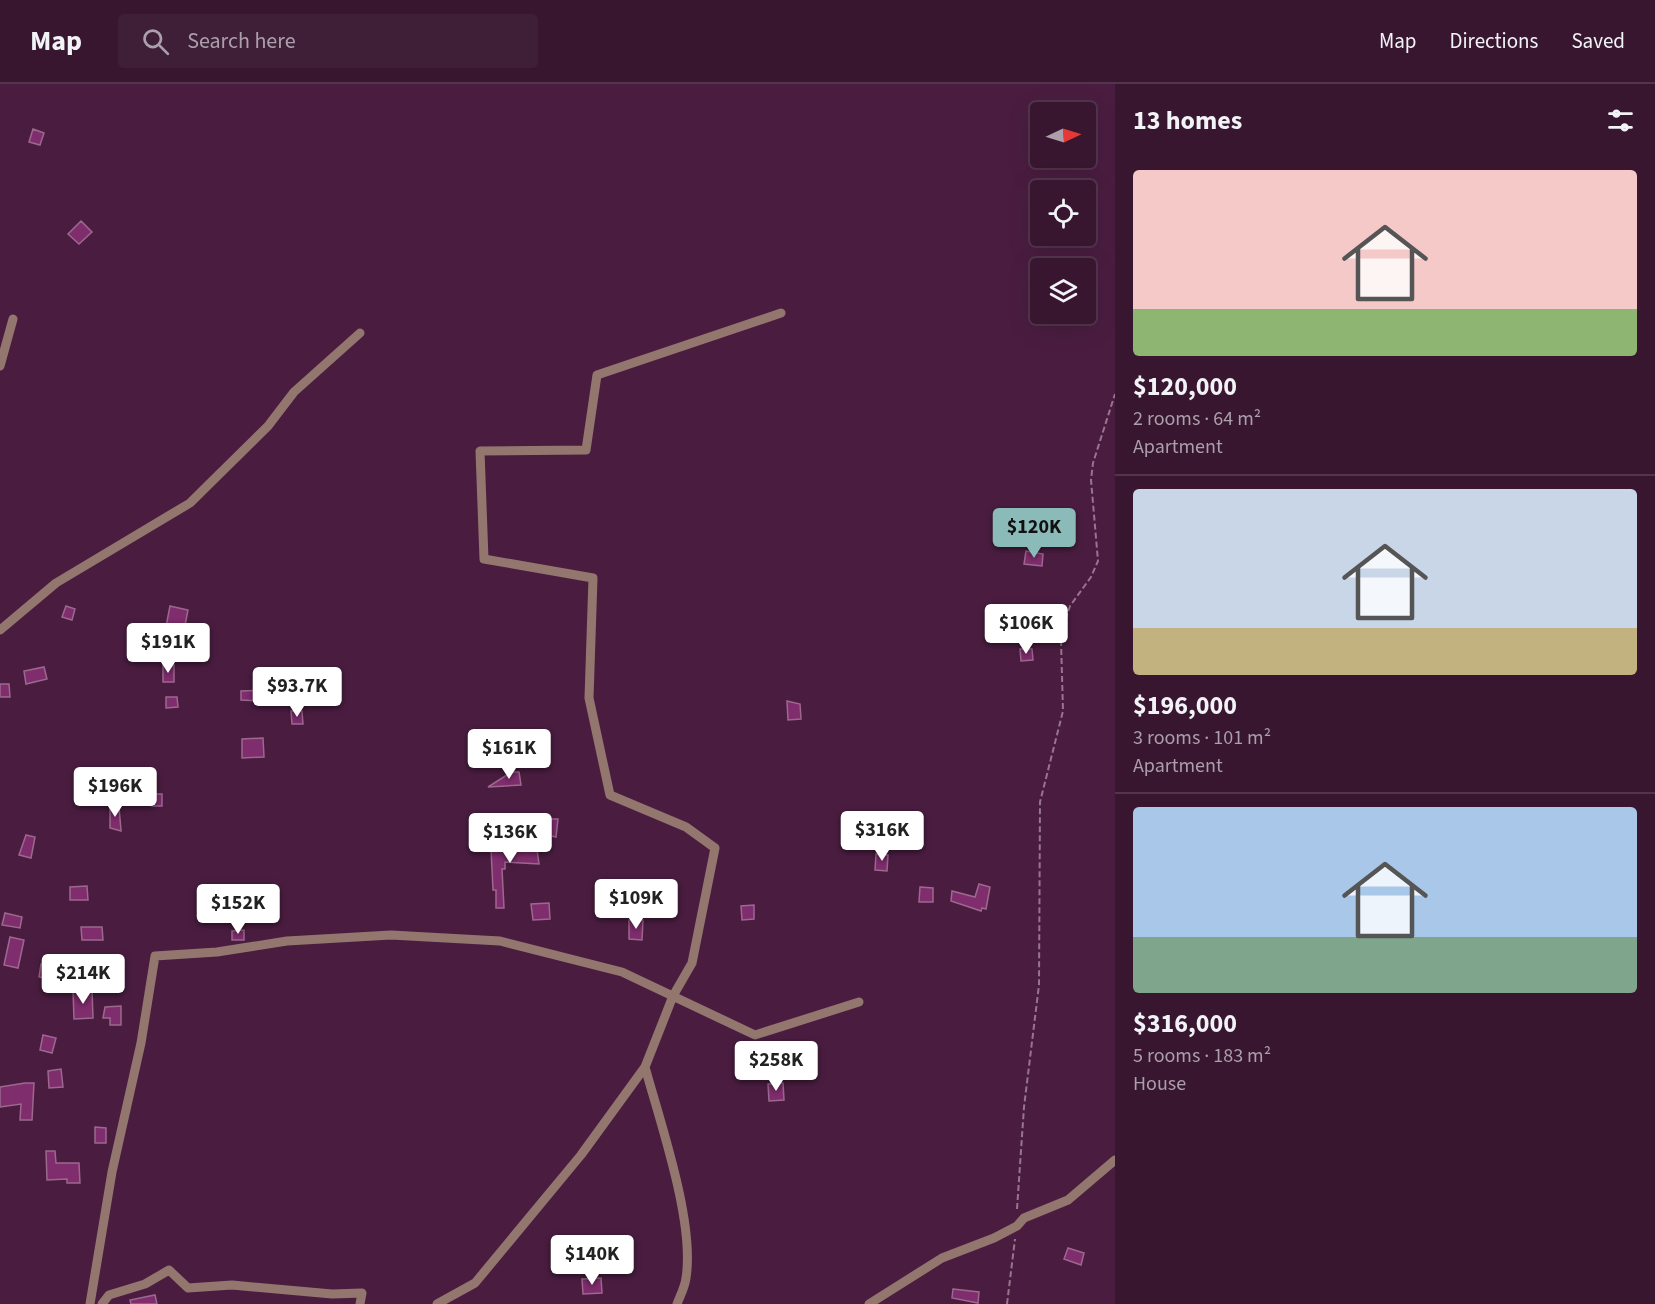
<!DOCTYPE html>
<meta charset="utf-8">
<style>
body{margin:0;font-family:"Source Sans 3",sans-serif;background:#3f1f38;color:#f1f3f6;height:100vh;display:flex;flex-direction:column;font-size:22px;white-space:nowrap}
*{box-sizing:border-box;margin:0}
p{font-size:20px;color:#ab9fab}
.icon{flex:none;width:33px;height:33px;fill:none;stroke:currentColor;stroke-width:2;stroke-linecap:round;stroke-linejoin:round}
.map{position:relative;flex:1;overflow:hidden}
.sheet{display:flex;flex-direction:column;background:#381630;width:540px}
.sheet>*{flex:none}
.needle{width:39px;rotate:86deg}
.tools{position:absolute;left:1030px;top:18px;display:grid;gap:12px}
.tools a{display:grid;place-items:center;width:66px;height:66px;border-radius:6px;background:#381630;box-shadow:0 6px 24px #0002,0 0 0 2px #52354c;font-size:30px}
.price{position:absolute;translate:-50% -51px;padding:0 14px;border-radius:6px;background:#fff;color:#222;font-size:20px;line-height:39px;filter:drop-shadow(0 2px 3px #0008)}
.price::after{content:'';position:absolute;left:50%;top:36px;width:18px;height:14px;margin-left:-9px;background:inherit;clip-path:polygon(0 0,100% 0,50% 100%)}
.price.on{background:#8bbbb9;color:#111}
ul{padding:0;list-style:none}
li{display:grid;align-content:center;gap:12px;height:318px;padding:0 18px}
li+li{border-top:2px solid #52354c}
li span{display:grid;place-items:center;height:186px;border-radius:6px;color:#555}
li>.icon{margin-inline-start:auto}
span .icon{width:108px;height:108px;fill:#fffc;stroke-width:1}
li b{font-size:26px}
h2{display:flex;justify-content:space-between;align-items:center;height:72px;padding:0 18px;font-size:26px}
header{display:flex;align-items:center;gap:36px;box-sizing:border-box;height:84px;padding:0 30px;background:#381630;border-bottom:2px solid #52354c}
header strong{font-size:28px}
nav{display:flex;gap:33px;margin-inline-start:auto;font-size:21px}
.search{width:420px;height:54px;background:#3f1f38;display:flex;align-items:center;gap:15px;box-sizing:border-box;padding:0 21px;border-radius:6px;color:#ab9fab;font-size:22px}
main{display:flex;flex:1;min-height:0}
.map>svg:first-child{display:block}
.building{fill:#802d6e;stroke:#9c688e;stroke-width:1.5}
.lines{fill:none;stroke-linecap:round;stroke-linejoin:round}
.path{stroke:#98748f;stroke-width:2;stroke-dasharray:6 3;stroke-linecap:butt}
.street{stroke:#93776e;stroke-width:9}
</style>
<header>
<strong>Map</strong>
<div class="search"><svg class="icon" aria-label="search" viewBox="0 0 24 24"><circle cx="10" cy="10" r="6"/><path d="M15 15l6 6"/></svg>Search here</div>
<nav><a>Map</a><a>Directions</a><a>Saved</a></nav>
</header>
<main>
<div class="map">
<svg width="1115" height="1220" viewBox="0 0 1115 1220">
<rect width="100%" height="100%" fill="#4a1d40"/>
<!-- building -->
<path class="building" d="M33,45L44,49L40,61L29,58Z
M81,137L92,148L79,160L68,150Z
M1026,467L1043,470L1042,482L1024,480Z
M66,522L75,525L72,536L62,533Z
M170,522L188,526L181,562L163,558Z
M1020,565H1032L1033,576L1021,577Z
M163,581H174V598H163Z
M44,583L47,595L26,600L24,587Z
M0,600H9L10,613H0Z
M267,604H276L277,618L241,616V607L267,606Z
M166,613H177L178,623L166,624Z
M787,617L800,620L801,635L788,636Z
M291,627H302L303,640H292Z
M263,654L264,673L242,674V655Z
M506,688H519L521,701L488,703L507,691Z
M151,710H162V722H152Z
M119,722L121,747L110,744V723Z
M547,735H558L556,753L547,751Z
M26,751L35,753L31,774L19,771Z
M536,758L539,780L505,778V785H502L504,824H496V806H493L491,765L511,764V760Z
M876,770L888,771L887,787L875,786Z
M979,800L990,803L986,825L982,824L981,827L951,817L952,807L975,813Z
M87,802L88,816H70V803Z
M920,803L933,804V818H919Z
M549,819L550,835L533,836L531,820Z
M754,821V835L742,836L741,822Z
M5,829L22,833L20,844L2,841Z
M629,836H643L642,856L629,855Z
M81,843H102L103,856H82Z
M244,846V856H232V847Z
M10,853L24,856L18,884L4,881Z
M67,873H79L80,886H68Z
M113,879L124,881L120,900L109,898Z
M41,880L53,882L50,895L39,893Z
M92,906L93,934L74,935L73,907Z
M121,922V941H110V934H103L105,923Z
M43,951L56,954L52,969L40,966Z
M61,985L63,1003L49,1004L48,987Z
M25,999H34L32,1036H20L21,1020L0,1023V1003Z
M783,999L784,1016L769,1017L768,1000Z
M95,1043L106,1044V1059H95Z
M46,1067H55L56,1079H79L80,1099H67V1095L47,1096Z
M1068,1164L1084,1169L1081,1181L1064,1175Z
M601,1194L602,1209L583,1210L582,1195Z
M953,1205L979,1208L978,1219L952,1214Z
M155,1211L157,1220H131L130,1216Z"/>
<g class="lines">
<!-- path -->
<path class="path" d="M1017,1125L1024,1023L1039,901L1040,718L1063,627L1061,557L1064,541L1070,522L1091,493L1098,477L1091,396L1093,379L1115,310
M1007,1220L1015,1155"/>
<!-- street -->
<path class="street" d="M0,282L13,235
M0,546L56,499L190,419L268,342L294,308L360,249
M645,983C660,1038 695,1138 686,1194C685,1203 680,1212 677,1220
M90,1220L112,1088L141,959L155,872L217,868L287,857L391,851L500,857L622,888L755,951L859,918
M102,1220L109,1211L145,1200L169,1186L188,1204L232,1201L332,1210L362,1209L360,1220
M437,1220L475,1199L581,1071L645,983L673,912L692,879L715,764L686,743L610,711L589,614L593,494L484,475L480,367L586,366L597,291L781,229
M869,1220L942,1174L994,1154L1017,1142L1024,1134L1068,1116L1115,1076"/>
</g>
</svg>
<div class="tools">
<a><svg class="needle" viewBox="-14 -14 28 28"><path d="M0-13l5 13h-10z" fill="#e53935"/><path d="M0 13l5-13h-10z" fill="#ab9fab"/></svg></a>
<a><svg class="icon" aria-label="locate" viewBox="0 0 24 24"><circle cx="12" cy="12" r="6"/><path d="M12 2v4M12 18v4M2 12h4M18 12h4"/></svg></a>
<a><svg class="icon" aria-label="layers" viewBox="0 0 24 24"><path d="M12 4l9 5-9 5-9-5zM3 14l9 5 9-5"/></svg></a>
</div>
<b class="price on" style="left:1034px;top:475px">$120K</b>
<b class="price" style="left:1026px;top:571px">$106K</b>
<b class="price" style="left:168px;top:590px">$191K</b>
<b class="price" style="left:297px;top:634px">$93.7K</b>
<b class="price" style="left:509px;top:696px">$161K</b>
<b class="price" style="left:115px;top:734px">$196K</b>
<b class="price" style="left:882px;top:778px">$316K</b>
<b class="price" style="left:510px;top:780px">$136K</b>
<b class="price" style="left:636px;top:846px">$109K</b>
<b class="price" style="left:238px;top:851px">$152K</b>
<b class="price" style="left:83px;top:921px">$214K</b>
<b class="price" style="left:776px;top:1008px">$258K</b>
<b class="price" style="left:592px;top:1202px">$140K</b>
</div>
<section class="sheet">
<h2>13 homes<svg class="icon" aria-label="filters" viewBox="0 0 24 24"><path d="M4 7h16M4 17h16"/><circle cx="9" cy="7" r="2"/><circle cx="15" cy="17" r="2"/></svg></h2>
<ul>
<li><span style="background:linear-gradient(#f6c9c9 75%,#8fb573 0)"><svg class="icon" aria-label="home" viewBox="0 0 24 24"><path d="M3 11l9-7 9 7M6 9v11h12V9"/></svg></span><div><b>$120,000</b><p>2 rooms · 64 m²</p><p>Apartment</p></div></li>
<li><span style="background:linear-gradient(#c9d6e8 75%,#c2b280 0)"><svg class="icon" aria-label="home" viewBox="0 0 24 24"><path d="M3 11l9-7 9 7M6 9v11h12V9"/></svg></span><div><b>$196,000</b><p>3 rooms · 101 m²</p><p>Apartment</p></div></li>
<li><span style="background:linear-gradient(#a9c7e8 70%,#7fa58c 0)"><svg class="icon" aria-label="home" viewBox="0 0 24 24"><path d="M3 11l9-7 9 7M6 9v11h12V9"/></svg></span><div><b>$316,000</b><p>5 rooms · 183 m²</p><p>House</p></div></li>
</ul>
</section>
</main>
